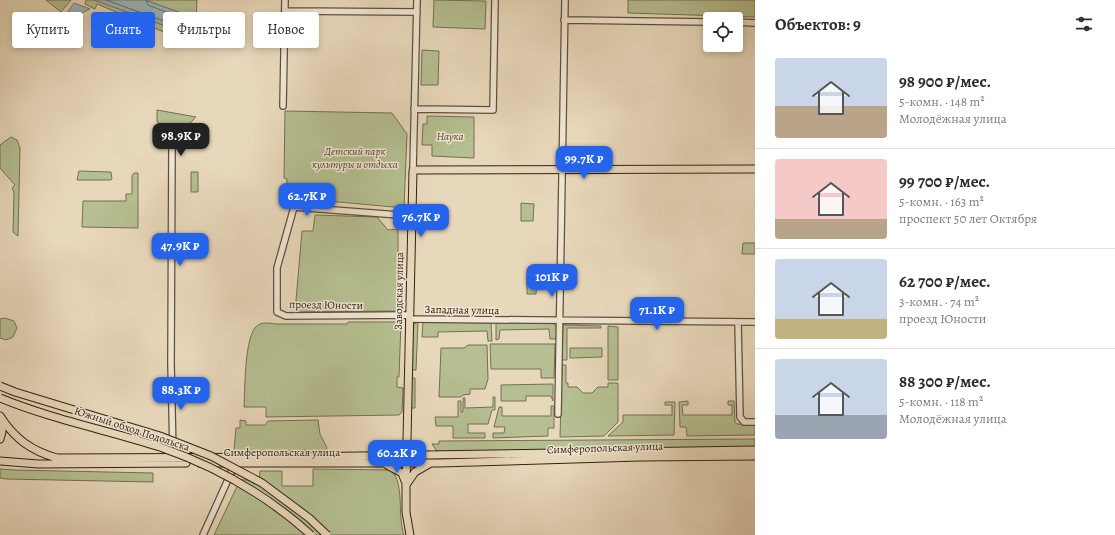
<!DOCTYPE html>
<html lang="ru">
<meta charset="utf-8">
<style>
body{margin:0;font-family:Alegreya,serif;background:#f7f7f7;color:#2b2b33;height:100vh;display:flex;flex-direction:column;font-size:15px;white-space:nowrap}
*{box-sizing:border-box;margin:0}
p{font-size:13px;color:#7c7c81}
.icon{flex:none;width:22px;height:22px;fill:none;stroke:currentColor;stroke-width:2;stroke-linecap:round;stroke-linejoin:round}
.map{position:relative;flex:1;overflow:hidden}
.drawer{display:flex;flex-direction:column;background:#fff;width:360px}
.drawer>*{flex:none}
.top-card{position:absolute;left:12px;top:12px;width:380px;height:36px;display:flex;gap:8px}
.fabs{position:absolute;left:703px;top:12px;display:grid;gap:8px}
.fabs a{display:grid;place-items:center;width:40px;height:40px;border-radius:4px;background:#fff;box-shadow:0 2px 6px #0003;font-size:20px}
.price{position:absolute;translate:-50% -34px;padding:0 9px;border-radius:8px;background:#2563eb;color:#fff;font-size:13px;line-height:26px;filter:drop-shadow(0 1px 2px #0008)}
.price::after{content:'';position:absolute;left:50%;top:24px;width:12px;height:9px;margin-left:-6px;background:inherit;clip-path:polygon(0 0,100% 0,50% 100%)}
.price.current{background:#222;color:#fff}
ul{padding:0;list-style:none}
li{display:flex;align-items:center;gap:12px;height:100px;padding:0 20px}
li+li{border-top:1px solid #e1e1e2}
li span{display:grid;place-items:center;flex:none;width:112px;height:80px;border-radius:4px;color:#555}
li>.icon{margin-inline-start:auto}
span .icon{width:48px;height:48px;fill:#fffc;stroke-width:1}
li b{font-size:17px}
h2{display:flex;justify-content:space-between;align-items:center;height:48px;padding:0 20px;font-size:17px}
.pill{padding:0 14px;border-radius:4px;background:#fff;box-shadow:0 2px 6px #0003;font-size:14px;line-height:36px}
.pill.current{background:#2563eb;color:#fff}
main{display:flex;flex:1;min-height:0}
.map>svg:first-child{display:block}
.green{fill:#b5bf91;stroke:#747052}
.water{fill:#9bb8ba;stroke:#717c77}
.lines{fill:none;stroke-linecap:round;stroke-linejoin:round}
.shore{stroke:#666c66;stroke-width:1}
.minor-casing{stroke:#604f3d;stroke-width:8}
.major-casing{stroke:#322113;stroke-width:9}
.minor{stroke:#f0e6d3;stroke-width:5.5}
.major{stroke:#e8d8bb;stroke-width:7}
.major-bridge-casing{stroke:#322113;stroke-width:9;stroke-linecap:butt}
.major-bridge{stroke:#e8d8bb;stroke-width:7}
.labels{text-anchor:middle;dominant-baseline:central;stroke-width:3;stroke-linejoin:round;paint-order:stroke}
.park-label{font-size:11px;font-style:italic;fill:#534832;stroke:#f0e6d3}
.street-label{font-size:11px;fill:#322113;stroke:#f0e6d3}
</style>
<main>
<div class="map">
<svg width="755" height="535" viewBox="0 0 755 535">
<rect width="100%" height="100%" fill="#e8d8bb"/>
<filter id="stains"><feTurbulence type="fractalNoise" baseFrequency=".005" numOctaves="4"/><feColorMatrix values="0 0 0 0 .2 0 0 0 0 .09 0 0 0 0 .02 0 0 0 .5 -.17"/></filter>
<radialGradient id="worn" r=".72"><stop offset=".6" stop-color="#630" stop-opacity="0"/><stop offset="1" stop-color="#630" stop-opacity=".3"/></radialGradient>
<!-- green -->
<path class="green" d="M46,0H71L61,12Z
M86,0H94L185,33L189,16L145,0H197L195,45L97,4L95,9L85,4Z
M434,0L486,1L485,29L433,27Z
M628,0H755V17L628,13Z
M422,50L439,51L438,85H421Z
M157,110L196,117L175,138L167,137L157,121Z
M285,111L392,113L407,134L404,208L317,200V190H305L304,199L286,198L287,179L284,178Z
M427,116L474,117V158L432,156V145H422L423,124H427Z
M11,137L17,140L20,148L18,236L13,232L14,192L12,188L15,185L0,168V145Z
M79,171L111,172L112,179L111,180H77Z
M191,172H198V192H191Z
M134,173H138V228L82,227L83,201H126V194H132V176Z
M521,203L534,204L533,221H521Z
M315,215L377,217L388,230L398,229V311L295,312L302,231H313Z
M743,243H755V254H742Z
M527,274H537L536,294H527Z
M5,318L14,321L17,328L13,337L6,340L0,338V319Z
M348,322H401L399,377H397V387L403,388L402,412L399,415L266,417V407H244C245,392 244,333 258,325C263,322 270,323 276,324H347Z
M418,322L416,370H412L413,325Z
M423,322L491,323L492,341H488L487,331L438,332V337H422Z
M496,323H553L557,327L556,339H550L549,329L500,330L499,339L496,340Z
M563,325L601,326V328H567V360H562Z
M608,326L618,327V380H608Z
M490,344H555L554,378H541V369H491Z
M468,345H487L488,379L485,389H470V394L463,395L461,397H439L441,348H464Z
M570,348H602V357L570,358Z
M562,365H566V383H568V387H577L583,393H592L598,387H608V383H618V422L604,436L560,437Z
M411,378H415V408H411Z
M553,384V401L551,396H526V401H501V385Z
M493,397H495V410H492L488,424H468V433H485V438H453V426H436L435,417H458V401H461V412H463V398H465V408L493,407Z
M688,401V405H682L683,415H732V405H728V401H734L735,422L737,424L755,425V435L687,436L686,427H680L679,402Z
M665,402H675L674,435L608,436L623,422V415H672V405H665Z
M551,406H554V428H548V436L493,438V433H504L505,427H494L499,407H502V416H551Z
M240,420L246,421V425H265L268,421L318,420L320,434L327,448L326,450L234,451L236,428H240Z
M755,439V448L440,452L436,450L432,444H439V441Z
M0,469L14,470L153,473V482L6,479L0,478Z
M313,469L391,470C405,484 397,515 404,535H214L240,480H259L260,471H282V486H313Z"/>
<!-- water -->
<path class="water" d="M94,0H145L189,16L190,30L185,33Z
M74,3L90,9L80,14H72L68,11Z"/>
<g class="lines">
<!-- shore -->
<path class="shore" d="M106,0L183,28L185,27L184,19L148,5L146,0"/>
<!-- minor casing -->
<g class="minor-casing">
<path id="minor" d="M285,11L417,12
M564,20L710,22
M736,22L755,23
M283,106L285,0
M414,109L493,110L495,0
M172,144L171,364L173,455
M413,170L417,0
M409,315L286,316L277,312V268L294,207L412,216
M409,319L755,322
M738,322L740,417L744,422H755
M558,414L565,0
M203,535L231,473L233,463"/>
</g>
<!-- major casing -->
<g class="major-casing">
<path id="major" d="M0,416C14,438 31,451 57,458L292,457L755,450
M0,439L2,432L1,420
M0,461L38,464L186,463
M200,463H439L640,457L755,456
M387,465L402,473L405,481
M406,485L415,472L429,464
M410,535L406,512V485L413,170L755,169"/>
</g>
<!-- minor -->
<use href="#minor" class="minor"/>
<!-- major -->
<use href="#major" class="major"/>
<!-- major-bridge casing -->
<g class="major-bridge-casing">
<path id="major-bridge" d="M0,386L15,392L160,436L211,456L262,483L309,518L327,535
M0,398C51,419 107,430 160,447C215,466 268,496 311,535"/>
</g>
<!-- major-bridge -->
<use href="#major-bridge" class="major-bridge"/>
</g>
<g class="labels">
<!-- park labels -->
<g class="park-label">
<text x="450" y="136">Наука</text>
<text x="355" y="151">Детский парк<tspan x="355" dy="13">культуры и отдыха</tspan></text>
</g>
<!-- street labels -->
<g class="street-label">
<text transform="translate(399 291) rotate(-89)">Заводская улица</text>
<text transform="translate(326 305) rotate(1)">проезд Юности</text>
<text transform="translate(462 310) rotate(1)">Западная улица</text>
<text transform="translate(132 429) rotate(18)">Южный обход Подольска</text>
<text transform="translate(605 448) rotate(-2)">Симферопольская улица</text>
<text x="282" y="452">Симферопольская улица</text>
</g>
</g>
<rect width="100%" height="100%" filter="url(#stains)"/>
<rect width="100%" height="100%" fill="url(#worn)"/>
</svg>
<div class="fabs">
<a><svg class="icon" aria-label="locate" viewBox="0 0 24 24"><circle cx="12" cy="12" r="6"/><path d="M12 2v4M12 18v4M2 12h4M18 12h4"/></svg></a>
</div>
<b class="price current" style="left:181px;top:157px">98.9K ₽</b>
<b class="price" style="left:584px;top:180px">99.7K ₽</b>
<b class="price" style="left:307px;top:217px">62.7K ₽</b>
<b class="price" style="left:421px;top:238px">76.7K ₽</b>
<b class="price" style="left:180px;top:267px">47.9K ₽</b>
<b class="price" style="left:552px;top:298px">101K ₽</b>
<b class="price" style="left:657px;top:331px">71.1K ₽</b>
<b class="price" style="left:181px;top:411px">88.3K ₽</b>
<b class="price" style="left:397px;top:474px">60.2K ₽</b>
<div class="top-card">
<a class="pill">Купить</a>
<a class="pill current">Снять</a>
<a class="pill">Фильтры</a>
<a class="pill">Новое</a>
</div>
</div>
<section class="drawer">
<h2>Объектов: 9<svg class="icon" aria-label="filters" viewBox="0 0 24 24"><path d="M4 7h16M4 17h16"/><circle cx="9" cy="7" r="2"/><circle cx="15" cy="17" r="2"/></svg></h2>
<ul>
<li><span style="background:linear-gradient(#c9d6e8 60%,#b9a48a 0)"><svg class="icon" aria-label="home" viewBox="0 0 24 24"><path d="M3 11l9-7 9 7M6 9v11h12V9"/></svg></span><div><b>98 900 ₽/мес.</b><p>5-комн. · 148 m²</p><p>Молодёжная улица</p></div></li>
<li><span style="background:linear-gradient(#f6c9c9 75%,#b9a48a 0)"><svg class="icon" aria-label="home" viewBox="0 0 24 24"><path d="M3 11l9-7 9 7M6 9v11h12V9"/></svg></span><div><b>99 700 ₽/мес.</b><p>5-комн. · 163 m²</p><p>проспект 50 лет Октября</p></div></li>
<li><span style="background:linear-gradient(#c9d6e8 75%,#c2b280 0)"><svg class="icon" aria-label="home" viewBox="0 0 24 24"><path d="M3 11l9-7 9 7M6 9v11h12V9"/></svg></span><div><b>62 700 ₽/мес.</b><p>3-комн. · 74 m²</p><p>проезд Юности</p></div></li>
<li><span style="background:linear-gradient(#c9d6e8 70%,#9aa5b1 0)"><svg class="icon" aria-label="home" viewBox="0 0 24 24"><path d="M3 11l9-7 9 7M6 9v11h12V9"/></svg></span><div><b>88 300 ₽/мес.</b><p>5-комн. · 118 m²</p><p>Молодёжная улица</p></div></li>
</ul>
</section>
</main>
